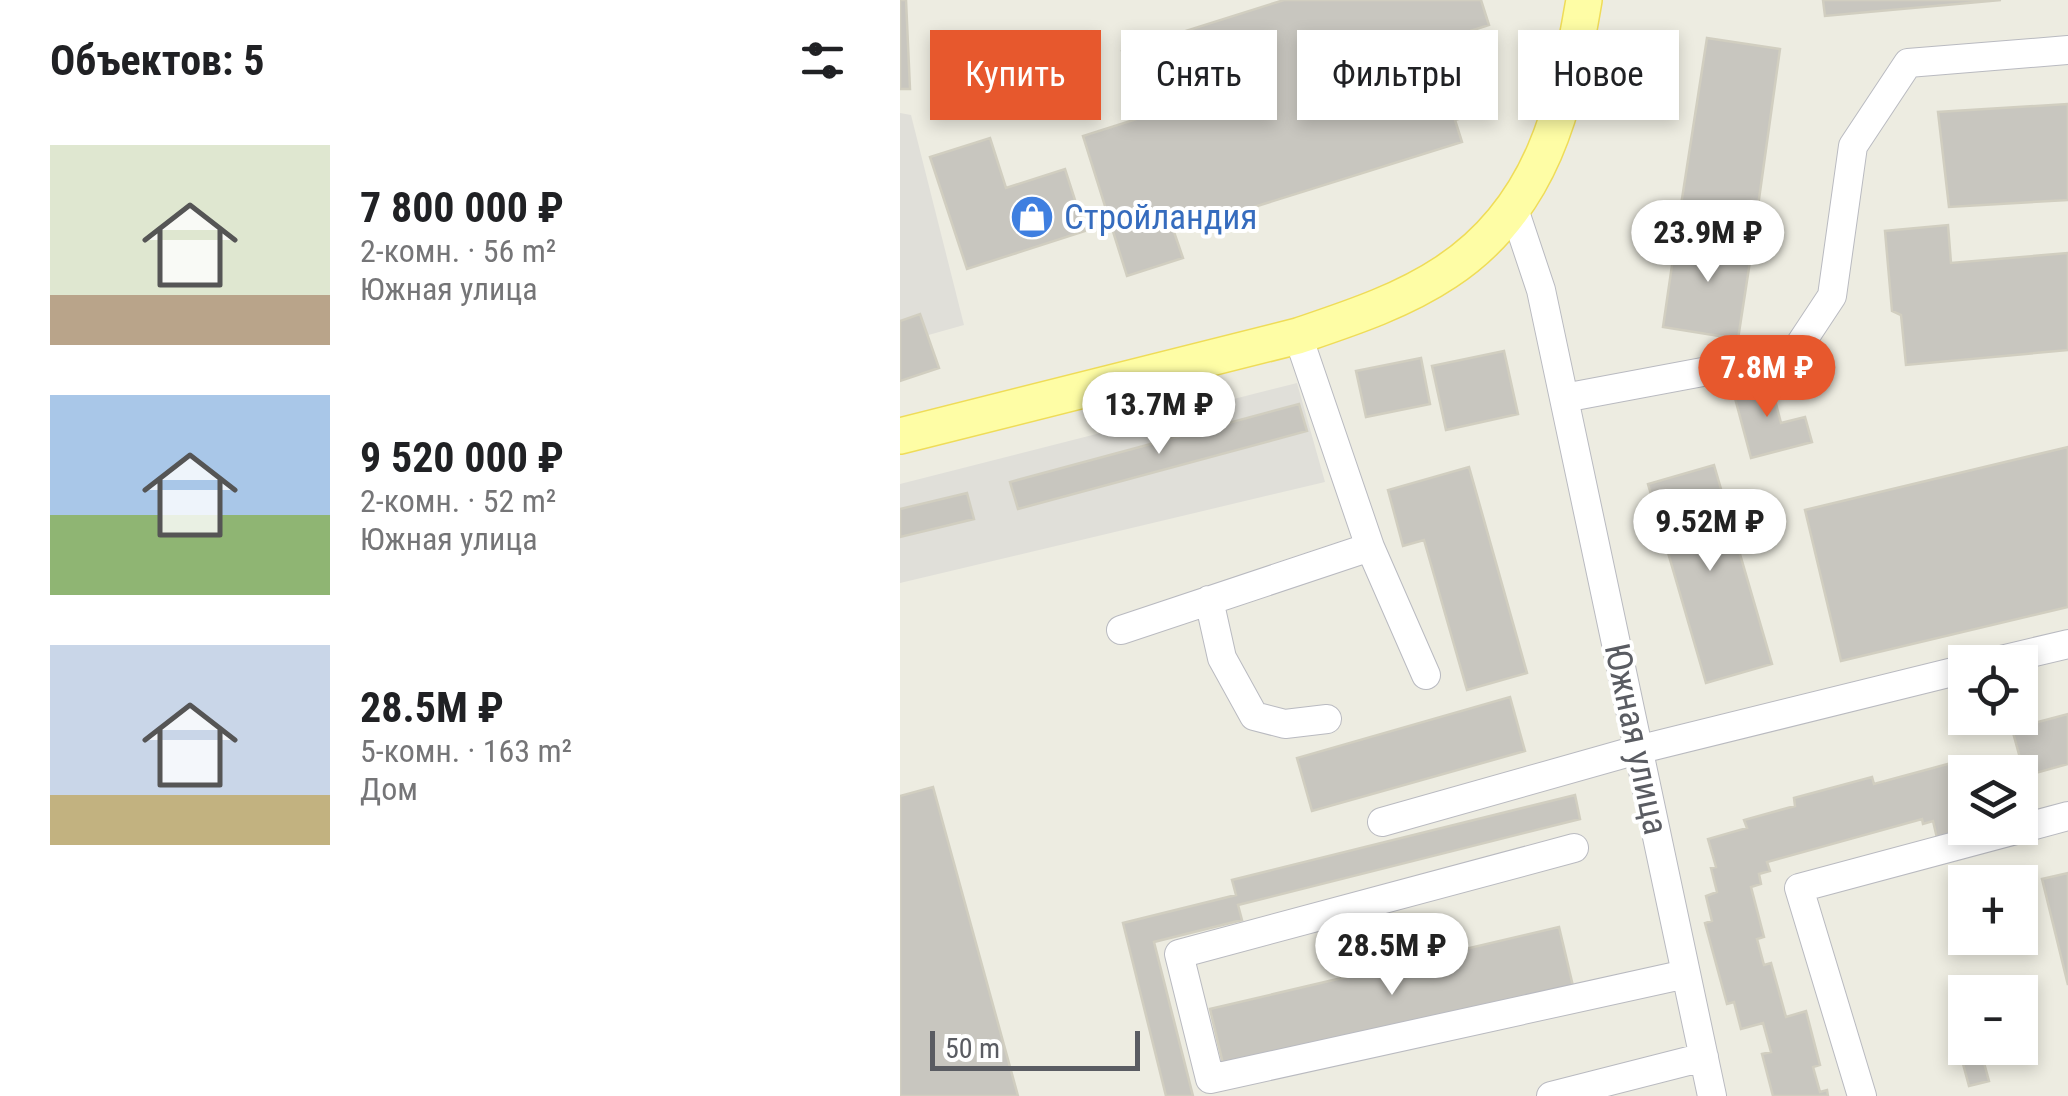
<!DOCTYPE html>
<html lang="ru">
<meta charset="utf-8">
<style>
body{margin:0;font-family:"Roboto Condensed",sans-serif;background:#f2f2f2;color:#202124;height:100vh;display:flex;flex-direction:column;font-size:38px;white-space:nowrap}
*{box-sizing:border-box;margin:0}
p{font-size:32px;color:#757577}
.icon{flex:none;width:55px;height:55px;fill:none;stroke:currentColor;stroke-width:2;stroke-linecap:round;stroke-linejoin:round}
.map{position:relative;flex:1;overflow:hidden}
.side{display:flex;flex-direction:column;background:#fff;width:900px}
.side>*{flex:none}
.top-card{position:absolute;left:30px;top:30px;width:950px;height:90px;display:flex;gap:20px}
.tools{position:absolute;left:1048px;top:645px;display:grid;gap:20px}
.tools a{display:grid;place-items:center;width:90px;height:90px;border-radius:0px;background:#fff;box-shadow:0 5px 15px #0003;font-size:50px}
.scale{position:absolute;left:30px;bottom:25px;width:210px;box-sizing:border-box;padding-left:10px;border:5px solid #5a5c62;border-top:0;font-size:28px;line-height:35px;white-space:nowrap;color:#5a5c62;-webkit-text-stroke:8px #fff;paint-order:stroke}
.price{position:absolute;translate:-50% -85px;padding:0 22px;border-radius:35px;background:#fff;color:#222;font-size:32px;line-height:65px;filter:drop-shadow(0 2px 5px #0008)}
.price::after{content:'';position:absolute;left:50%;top:60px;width:30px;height:22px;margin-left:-15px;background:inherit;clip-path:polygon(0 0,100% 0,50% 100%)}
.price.active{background:#e7582d;color:#fff}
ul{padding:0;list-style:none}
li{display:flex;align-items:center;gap:30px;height:250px;padding:0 50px}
li span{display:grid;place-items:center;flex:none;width:280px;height:200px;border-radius:0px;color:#555}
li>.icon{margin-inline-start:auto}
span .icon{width:120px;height:120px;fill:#fffc;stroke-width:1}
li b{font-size:42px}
h2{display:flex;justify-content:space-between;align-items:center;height:120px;padding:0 50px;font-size:42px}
.chip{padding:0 35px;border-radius:0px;background:#fff;box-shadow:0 5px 15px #0003;font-size:35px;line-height:90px}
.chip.active{background:#e7582d;color:#fff}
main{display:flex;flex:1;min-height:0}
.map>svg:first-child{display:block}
.industrial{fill:#e0dfd9}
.building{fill:#c8c6bf;stroke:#d1cec0;stroke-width:2.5}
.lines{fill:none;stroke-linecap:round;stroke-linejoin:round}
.minor-casing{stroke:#b9bac0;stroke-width:30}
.major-casing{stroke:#efdc58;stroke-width:38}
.minor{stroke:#fff;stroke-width:28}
.major{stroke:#fefda5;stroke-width:35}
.labels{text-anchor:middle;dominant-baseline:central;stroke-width:8;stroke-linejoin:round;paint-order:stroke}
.shop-label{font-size:35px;fill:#366cbe;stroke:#fff;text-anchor:start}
.street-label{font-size:35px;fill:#5a5c62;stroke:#fff}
</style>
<main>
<section class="side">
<h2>Объектов: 5<svg class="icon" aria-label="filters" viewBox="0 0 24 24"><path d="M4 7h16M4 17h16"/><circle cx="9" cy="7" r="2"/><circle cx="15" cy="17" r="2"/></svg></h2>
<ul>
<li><span style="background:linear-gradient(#dfe7d0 75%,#b9a48a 0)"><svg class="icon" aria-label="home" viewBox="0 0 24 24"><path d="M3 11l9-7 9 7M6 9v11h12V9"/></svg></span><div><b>7 800 000 ₽</b><p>2-комн. · 56 m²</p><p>Южная улица</p></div></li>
<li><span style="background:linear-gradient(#a9c7e8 60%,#8fb573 0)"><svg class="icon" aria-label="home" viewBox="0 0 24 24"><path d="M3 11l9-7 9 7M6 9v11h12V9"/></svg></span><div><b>9 520 000 ₽</b><p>2-комн. · 52 m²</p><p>Южная улица</p></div></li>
<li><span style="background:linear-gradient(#c9d6e8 75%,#c2b280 0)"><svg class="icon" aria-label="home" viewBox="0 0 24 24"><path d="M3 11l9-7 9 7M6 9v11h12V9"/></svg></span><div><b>28.5M ₽</b><p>5-комн. · 163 m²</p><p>Дом</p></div></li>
</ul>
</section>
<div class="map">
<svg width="1168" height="1096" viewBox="0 0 1168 1096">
<rect width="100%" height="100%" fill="#edece1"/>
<!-- industrial -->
<path class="industrial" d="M0,113L11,115L64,325L0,343Z
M397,383L425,482L0,583V484Z"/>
<!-- building -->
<path class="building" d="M0,0H6L10,89H0Z
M384,0H581L589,25L561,34L585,111L555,120L562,142L274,232L283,258L227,276L183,136L243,117L222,51Z
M923,0H1101L925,16Z
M807,38L880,49L853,242L777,231Z
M1168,104V200L1049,207L1038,112Z
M90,138L106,188L165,169L185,231L67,269L30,157Z
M1048,225L1051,263L1168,253V350L1006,365L1001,315L992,311L985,231Z
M777,231L853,242L838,339L763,327Z
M20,314L39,368L0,381V321Z
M604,351L618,414L546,430L532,366Z
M521,358L530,404L466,417L456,371Z
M869,377L881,423L905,417L912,442L851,458L832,387Z
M399,404L407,431L118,509L110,482Z
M1168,447V607L941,661L905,510Z
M814,465L872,664L806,683L748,484Z
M569,467L627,673L567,690L524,540L503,546L488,490Z
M67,493L74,519L0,537V509Z
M610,697L625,751L412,811L397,758Z
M1168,714V764L1125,776L1112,729Z
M1055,762L1065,798V828H1074L1037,838L1033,821L1023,824L1022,819L867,862L870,871L859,874L861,884L851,887L864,937L857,939L864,965L871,963L886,1017L906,1011L920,1065L913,1067L920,1092L927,1090L928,1096H873L862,1054L871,1052L863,1023L841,1029L834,1002L827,1004L805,923L812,921L806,896L817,892L811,868L816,867L808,839L847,828L844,820L895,806L894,798L972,777L974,784Z
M33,787L118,1096H0V796Z
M675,795L680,819L338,905L342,920L254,942L293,1096H266L223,923L336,895L332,880Z
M1168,873V985L1142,879Z
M659,927L673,986L324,1068L310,1009Z
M1066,1048H1080L1089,1081L1069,1086L1059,1049Z"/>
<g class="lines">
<!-- minor casing -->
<g class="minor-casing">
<path id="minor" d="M614,209L641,290L812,1096
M398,336L470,547L526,675
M664,398L893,355L932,296L953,146L1008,63L1168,50
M309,600L322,658L354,716L385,724L427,719
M221,630L470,547
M1092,662L1168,644
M482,822L737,750L1065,669
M674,848L279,954L310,1079L786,974
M651,1096L804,1057
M962,1096L899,888L1168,816"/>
</g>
<!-- major casing -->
<g class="major-casing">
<path id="major" d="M0,436L398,336C448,319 501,302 546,272C642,209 666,107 684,0"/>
</g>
<!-- minor -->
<use href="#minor" class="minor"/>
<!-- major -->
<use href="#major" class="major"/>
</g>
<!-- icons -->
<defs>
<g id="shop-disc" transform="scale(2.25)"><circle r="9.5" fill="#3f7fe0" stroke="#fff"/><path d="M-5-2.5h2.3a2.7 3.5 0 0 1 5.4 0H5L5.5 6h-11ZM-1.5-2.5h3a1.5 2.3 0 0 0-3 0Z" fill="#fff"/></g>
</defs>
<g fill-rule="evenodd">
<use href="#shop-disc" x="132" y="217"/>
</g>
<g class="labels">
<!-- shop labels -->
<g class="shop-label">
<text x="164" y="217">Стройландия</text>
</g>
<!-- street labels -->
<g class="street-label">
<text transform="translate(736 739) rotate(78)">Южная улица</text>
</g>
</g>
</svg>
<div class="tools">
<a><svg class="icon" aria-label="locate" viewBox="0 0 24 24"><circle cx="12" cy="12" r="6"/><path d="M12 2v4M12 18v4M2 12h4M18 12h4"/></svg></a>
<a><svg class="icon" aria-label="layers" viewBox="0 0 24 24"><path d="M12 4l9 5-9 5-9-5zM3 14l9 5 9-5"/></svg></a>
<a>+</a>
<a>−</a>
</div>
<div class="scale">50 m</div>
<b class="price" style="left:808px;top:285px">23.9M ₽</b>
<b class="price active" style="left:867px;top:420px">7.8M ₽</b>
<b class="price" style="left:259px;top:457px">13.7M ₽</b>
<b class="price" style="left:810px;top:574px">9.52M ₽</b>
<b class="price" style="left:492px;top:998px">28.5M ₽</b>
<div class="top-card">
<a class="chip active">Купить</a>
<a class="chip">Снять</a>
<a class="chip">Фильтры</a>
<a class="chip">Новое</a>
</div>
</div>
</main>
